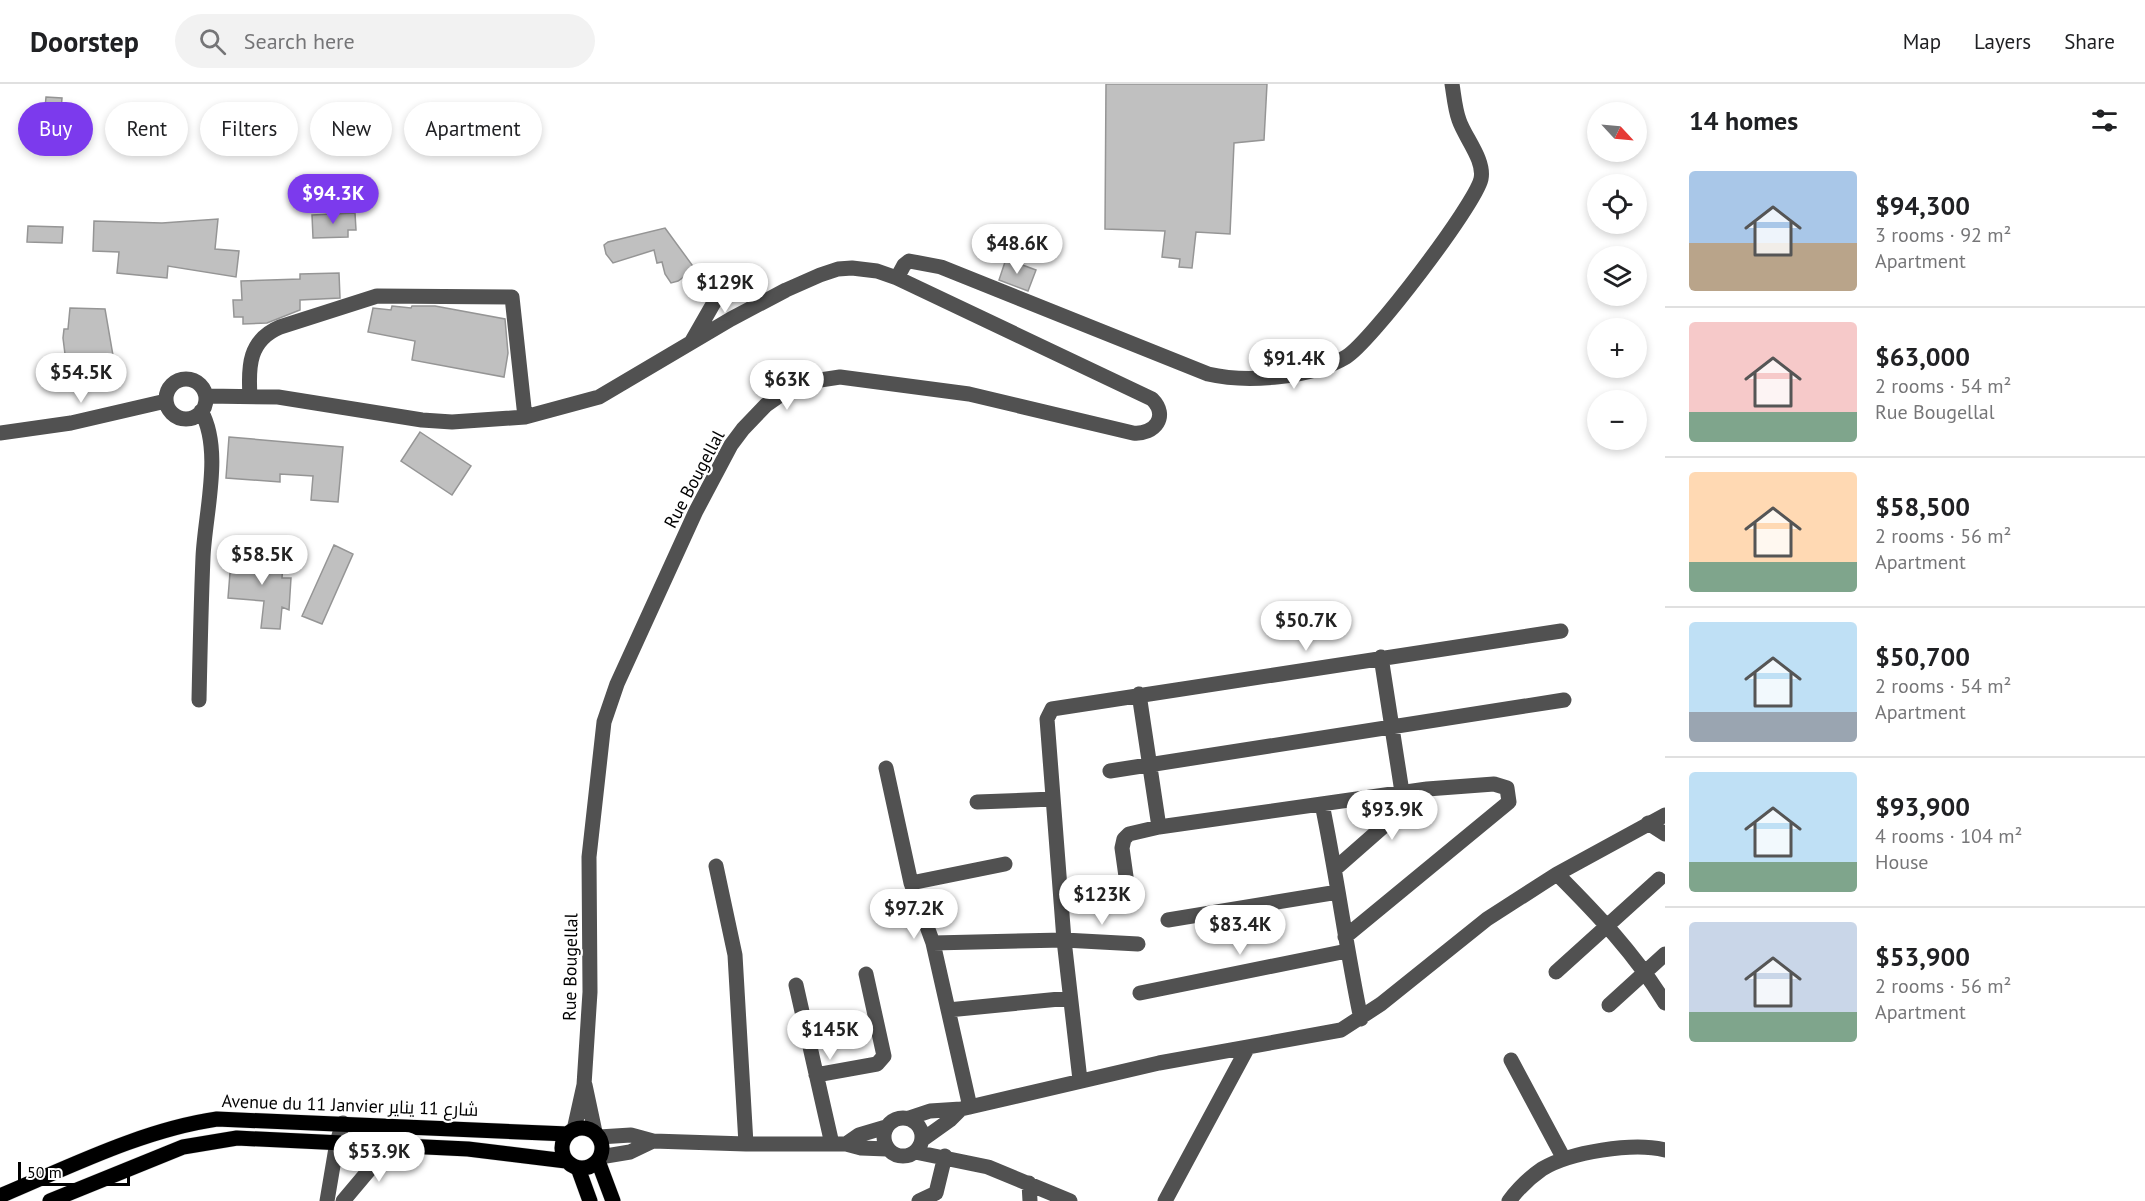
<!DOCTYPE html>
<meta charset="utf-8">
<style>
body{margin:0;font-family:"PT Sans",Cairo,sans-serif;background:#f2f2f2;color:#202124;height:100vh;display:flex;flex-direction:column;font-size:22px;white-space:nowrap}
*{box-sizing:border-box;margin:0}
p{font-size:20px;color:#757577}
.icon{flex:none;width:33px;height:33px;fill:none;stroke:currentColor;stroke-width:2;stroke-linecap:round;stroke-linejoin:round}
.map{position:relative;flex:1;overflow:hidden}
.side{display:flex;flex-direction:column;background:#fff;width:480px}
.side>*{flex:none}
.banner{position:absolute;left:18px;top:18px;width:570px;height:54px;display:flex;gap:12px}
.needle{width:39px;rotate:116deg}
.buttons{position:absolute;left:1587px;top:18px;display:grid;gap:12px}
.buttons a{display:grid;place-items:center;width:60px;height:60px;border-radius:50%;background:#fff;box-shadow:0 3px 9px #0003;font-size:30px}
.scale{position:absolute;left:18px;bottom:15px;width:112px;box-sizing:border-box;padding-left:6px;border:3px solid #000;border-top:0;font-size:16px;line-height:21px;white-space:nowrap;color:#000;-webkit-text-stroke:4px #fff;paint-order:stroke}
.price{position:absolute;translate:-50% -51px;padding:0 14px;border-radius:21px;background:#fff;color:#222;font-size:20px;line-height:39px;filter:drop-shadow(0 2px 3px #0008)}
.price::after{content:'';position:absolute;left:50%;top:36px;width:18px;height:14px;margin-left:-9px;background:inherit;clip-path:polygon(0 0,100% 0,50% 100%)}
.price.selected{background:#7c3aed;color:#fff}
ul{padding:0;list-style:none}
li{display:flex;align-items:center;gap:18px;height:150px;padding:0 24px}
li+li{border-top:2px solid #e0e0e0}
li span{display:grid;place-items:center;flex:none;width:168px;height:120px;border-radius:6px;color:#555}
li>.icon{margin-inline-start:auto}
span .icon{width:72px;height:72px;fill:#fffc;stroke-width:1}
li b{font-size:26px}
h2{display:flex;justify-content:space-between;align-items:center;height:72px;padding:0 24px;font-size:26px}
.chip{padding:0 21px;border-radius:27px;background:#fff;box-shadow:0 3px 9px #0003;font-size:21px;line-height:54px}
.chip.selected{background:#7c3aed;color:#fff}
header{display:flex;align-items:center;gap:36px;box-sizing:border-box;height:84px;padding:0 30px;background:#fff;border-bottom:2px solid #e0e0e0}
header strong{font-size:28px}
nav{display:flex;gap:33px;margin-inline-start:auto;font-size:21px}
.search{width:420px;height:54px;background:#f2f2f2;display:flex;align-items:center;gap:15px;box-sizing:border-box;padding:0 21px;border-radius:33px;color:#757577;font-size:22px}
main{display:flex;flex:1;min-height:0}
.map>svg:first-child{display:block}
.building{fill:#c0c0c0;stroke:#959595;stroke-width:1.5}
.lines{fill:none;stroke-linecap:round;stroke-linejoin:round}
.major-casing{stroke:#dbdbdb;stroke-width:16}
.minor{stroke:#515151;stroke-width:15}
.major{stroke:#000;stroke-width:15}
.labels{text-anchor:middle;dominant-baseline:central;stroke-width:4.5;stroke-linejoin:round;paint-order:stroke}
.street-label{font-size:18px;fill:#000;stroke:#fff}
</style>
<header>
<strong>Doorstep</strong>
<div class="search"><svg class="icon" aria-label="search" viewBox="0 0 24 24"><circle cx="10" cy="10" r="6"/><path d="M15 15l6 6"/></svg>Search here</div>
<nav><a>Map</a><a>Layers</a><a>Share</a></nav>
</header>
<main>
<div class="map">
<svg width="1665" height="1117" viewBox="0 0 1665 1117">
<rect width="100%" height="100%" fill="#fff"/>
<!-- building -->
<path class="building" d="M1106,0H1267L1264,56L1234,59L1230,150L1196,148L1192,184L1179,183L1180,175L1162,173L1165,147L1105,145Z
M46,13L62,14L60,39L31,36L33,22L45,24Z
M355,129L356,146H348V153L313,154L312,131Z
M218,135L215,165L239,167L236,193L168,182L167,194L117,189L119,168L93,167L94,137L162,139Z
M28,142L63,143L62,159L27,158Z
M665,144L695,185L678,197L671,199L665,190L662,178L657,179L654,166L613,179L606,170L604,161L608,158Z
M1006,175L1036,186L1028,207L999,196Z
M339,189L340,214L300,216V226L267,239L243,240V233H234L233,216H242L241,197L300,195V190Z
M392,222L411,224L412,222H435L505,235L508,269L504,293L412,276L415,257L368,248L373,224L391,226Z
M70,224L105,225L115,283L67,286L63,254L64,245H68Z
M420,348L471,382L452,411L401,377Z
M229,353L343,363L338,418L311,416L313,392L280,390V398L226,394Z
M334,461L353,470L322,540L302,532Z
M264,466L284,467L282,494H291L289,526L282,523L280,545L261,544L264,517L228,514L231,476L263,478Z"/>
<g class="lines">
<!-- major casing -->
<g class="major-casing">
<path id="major" d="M562 1064a20 20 0 1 1 40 0a20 20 0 1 1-40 0Z
M598,1077L613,1117
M578,1084L590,1117
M0,1112C69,1083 142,1046 217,1035L568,1050
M50,1117L183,1063L237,1054L468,1065L566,1077"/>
</g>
<!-- minor -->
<path class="minor" d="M897,194L904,181L909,177L941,183L1208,290C1247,299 1311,294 1346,273C1370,259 1475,121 1481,95C1485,76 1465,54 1459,36C1455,25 1454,12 1452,0
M692,257L732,187
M166 315a20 20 0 1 1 40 0a20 20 0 1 1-40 0Z
M206,312L278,313L422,336L452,338L525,333L599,313L731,235L786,206L820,191L838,185L852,184L877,187L897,194L1152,315C1169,332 1155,351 1133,349L969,310L840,293L807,298L786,307L766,321L743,345L731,361L696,427L617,600L604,638L589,773L590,908L584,1001L574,1046
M250,312C248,282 249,256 280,243L377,212L512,213L525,333
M0,349L71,339L166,317
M1381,573L1402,708
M1139,610L1159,743
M199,616C200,568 201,521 203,473C205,429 223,366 201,327
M886,684L911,799L933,859L970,1023
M1110,687L1564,616
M977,718L1053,715
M1322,720C1337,792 1346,864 1361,935
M1648,739L1665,750
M716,782L735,871L746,1060
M1336,784L1426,705
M1557,790C1597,830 1635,870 1665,919
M911,799L1005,780
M1130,821L1122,764L1124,755L1129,750L1159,743L1427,705L1494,700L1507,704L1509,718L1345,853
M1168,836L1338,808
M933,859L1064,856L1138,860
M1556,888L1659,795
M796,901L832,1060
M1140,909L1347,867
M1609,921L1665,870
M948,926L1070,914
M1511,976L1564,1075
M816,991L877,980L884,972L866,890
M1080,996L1064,856L1047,635L1052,625L1561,547
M585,1001L595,1048
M884 1053a19 19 0 1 1 38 0a19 19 0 1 1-38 0Z
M909,1034L930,1027L961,1025L1159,979L1341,946L1381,920L1487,835L1557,790L1665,731
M599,1053L631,1051L653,1057L746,1060H846L861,1064L887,1065
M922,1056L950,1036L961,1025
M846,1060L859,1051L886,1043
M915,1068L988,1083L1070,1117
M600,1073L630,1068L653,1057
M1029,1099L1030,1117
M327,1117L337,1058L343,1039
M343,1117L391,1060
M919,1117L936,1109L945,1072
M1165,1117L1248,963
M1509,1117C1518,1105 1529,1094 1542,1085C1570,1068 1633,1058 1665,1066"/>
<!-- major -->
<use href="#major" class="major"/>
</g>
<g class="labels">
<!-- street labels -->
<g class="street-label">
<text transform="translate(694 395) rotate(-62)">Rue Bougellal</text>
<text transform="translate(570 883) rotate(-89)">Rue Bougellal</text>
<text transform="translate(350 1021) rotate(2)">Avenue du 11 Janvier شارع 11 يناير</text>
</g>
</g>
</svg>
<div class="buttons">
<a><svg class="needle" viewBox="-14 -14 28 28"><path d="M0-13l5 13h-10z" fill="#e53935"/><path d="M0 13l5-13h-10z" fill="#757577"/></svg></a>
<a><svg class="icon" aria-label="locate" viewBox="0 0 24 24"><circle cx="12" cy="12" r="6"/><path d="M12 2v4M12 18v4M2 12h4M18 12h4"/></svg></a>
<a><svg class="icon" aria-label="layers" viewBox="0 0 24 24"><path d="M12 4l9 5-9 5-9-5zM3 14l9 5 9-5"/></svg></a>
<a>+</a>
<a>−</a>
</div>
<div class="scale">50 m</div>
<b class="price selected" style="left:333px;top:141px">$94.3K</b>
<b class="price" style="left:1017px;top:191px">$48.6K</b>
<b class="price" style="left:725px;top:230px">$129K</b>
<b class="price" style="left:1294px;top:306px">$91.4K</b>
<b class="price" style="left:81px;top:320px">$54.5K</b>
<b class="price" style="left:787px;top:327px">$63K</b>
<b class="price" style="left:262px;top:502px">$58.5K</b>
<b class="price" style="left:1306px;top:568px">$50.7K</b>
<b class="price" style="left:1392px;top:757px">$93.9K</b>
<b class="price" style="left:1102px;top:842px">$123K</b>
<b class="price" style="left:914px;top:856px">$97.2K</b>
<b class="price" style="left:1240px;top:872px">$83.4K</b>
<b class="price" style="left:830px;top:977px">$145K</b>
<b class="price" style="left:379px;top:1099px">$53.9K</b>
<div class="banner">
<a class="chip selected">Buy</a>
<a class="chip">Rent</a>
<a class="chip">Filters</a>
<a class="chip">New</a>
<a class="chip">Apartment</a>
</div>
</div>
<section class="side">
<h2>14 homes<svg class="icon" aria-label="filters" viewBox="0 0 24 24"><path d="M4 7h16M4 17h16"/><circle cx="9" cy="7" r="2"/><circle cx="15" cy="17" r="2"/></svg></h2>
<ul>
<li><span style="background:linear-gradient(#a9c7e8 60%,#b9a48a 0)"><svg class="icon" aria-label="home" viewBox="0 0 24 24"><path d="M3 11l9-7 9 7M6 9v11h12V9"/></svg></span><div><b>$94,300</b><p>3 rooms · 92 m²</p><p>Apartment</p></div></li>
<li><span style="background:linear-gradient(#f6c9c9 75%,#7fa58c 0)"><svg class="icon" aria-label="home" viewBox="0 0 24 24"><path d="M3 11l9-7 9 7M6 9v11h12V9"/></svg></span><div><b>$63,000</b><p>2 rooms · 54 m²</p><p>Rue Bougellal</p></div></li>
<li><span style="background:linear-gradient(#ffd9b3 75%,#7fa58c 0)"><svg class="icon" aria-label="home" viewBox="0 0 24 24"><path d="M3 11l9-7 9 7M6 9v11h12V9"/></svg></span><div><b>$58,500</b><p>2 rooms · 56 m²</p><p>Apartment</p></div></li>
<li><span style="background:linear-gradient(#bfe0f5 75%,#9aa5b1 0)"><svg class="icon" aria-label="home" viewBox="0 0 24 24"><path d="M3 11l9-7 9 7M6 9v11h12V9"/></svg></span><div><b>$50,700</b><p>2 rooms · 54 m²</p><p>Apartment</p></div></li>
<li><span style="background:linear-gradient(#bfe0f5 75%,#7fa58c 0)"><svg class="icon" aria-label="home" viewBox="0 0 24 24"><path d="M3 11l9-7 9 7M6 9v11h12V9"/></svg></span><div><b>$93,900</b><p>4 rooms · 104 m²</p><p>House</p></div></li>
<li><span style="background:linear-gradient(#c9d6e8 75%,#7fa58c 0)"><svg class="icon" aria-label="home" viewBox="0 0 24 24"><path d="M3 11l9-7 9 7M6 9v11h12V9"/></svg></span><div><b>$53,900</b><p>2 rooms · 56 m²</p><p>Apartment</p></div></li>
</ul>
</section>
</main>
